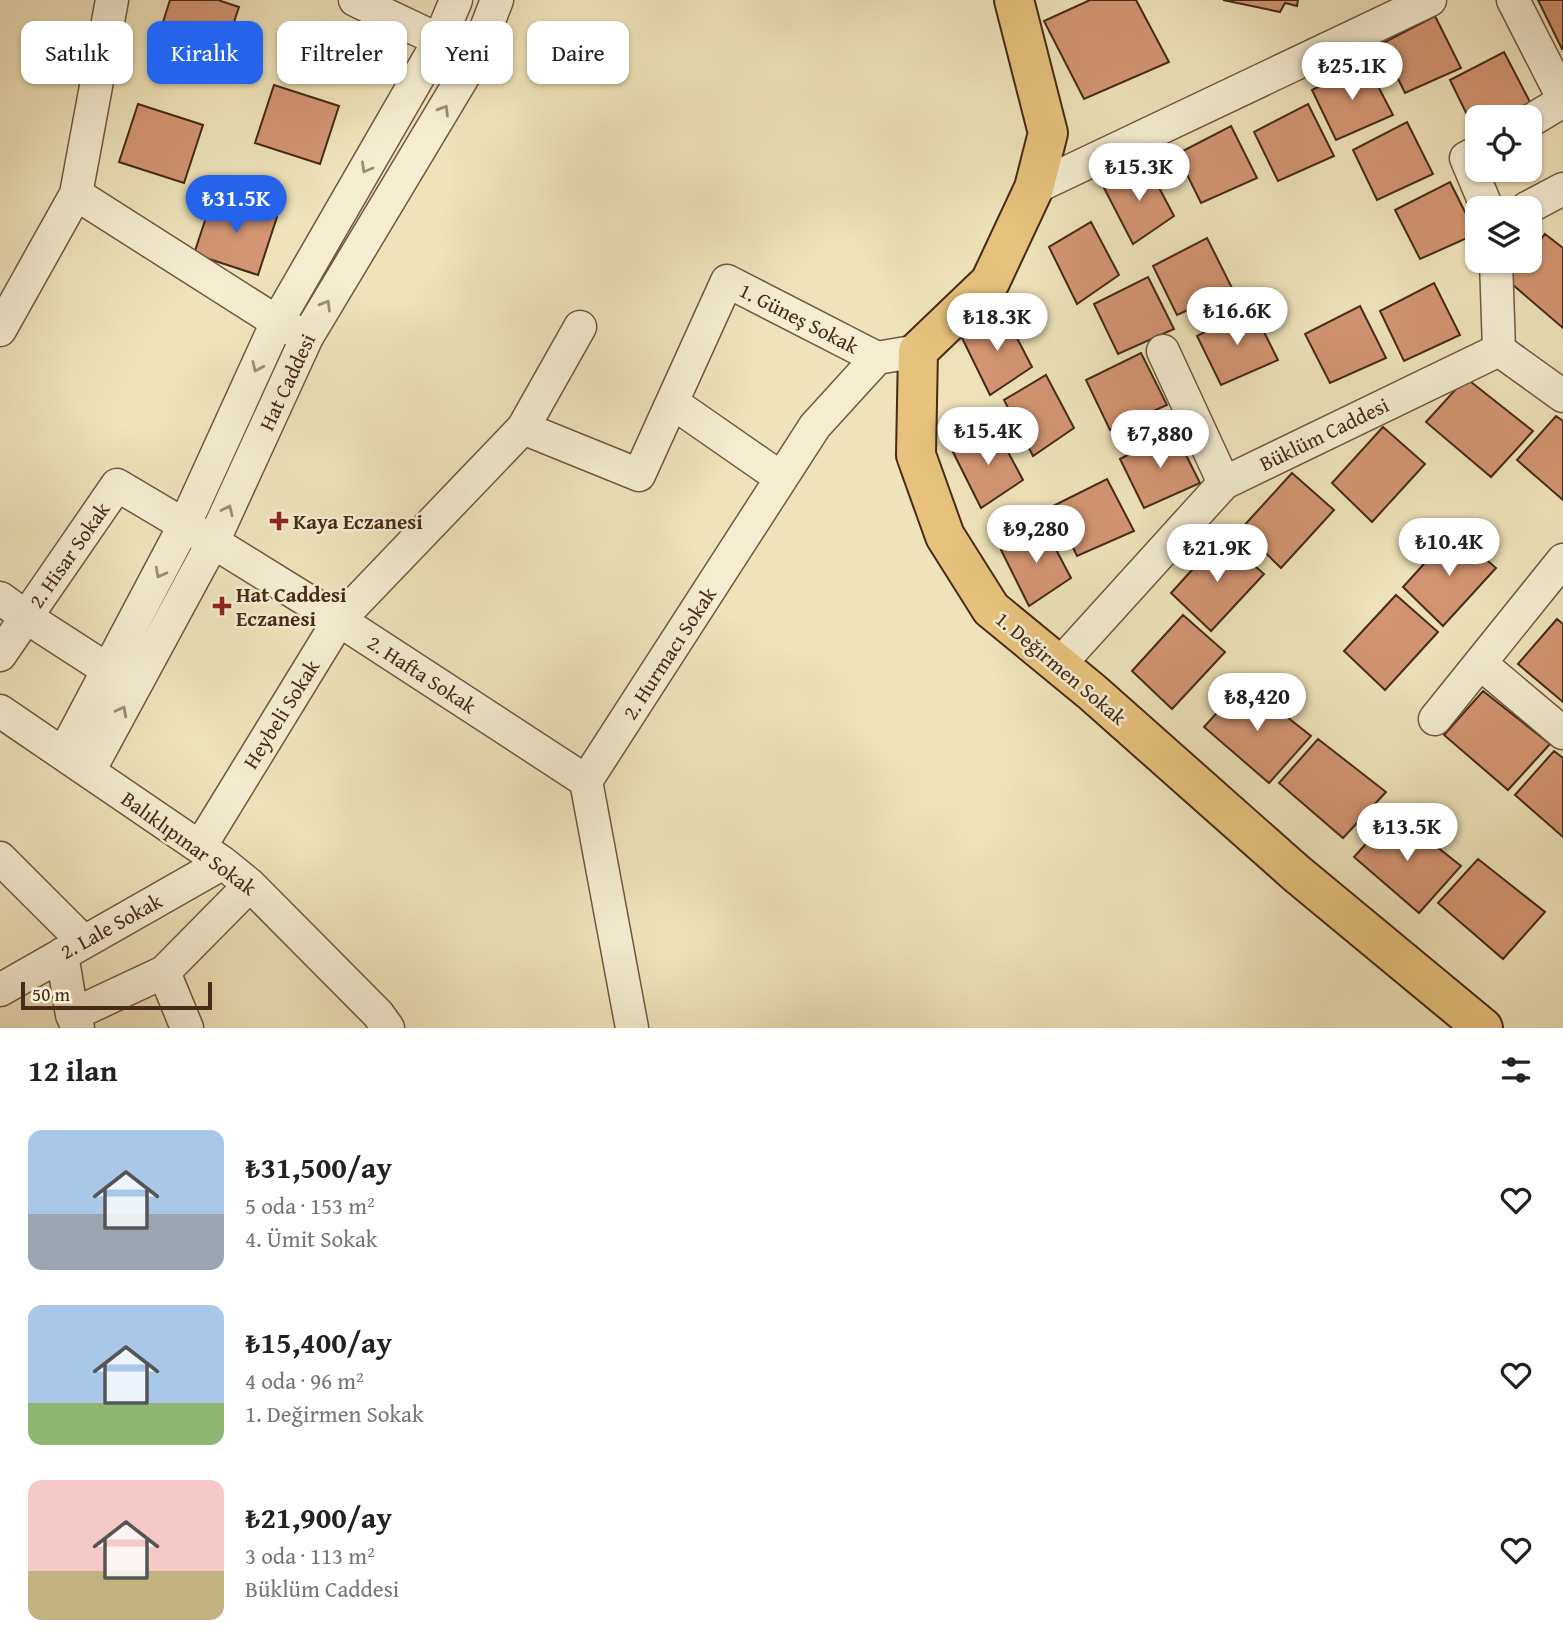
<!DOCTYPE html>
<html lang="tr">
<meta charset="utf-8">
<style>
body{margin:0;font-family:"Gentium Book Plus",serif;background:#f2f2f2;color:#222;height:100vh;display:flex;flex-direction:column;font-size:26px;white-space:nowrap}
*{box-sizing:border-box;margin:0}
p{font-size:23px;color:#767676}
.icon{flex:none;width:38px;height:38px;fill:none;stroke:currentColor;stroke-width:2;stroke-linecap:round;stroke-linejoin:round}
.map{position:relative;height:1028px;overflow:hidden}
.drawer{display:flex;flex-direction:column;background:#fff;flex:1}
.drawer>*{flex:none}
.guide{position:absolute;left:21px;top:21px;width:700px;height:63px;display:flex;gap:14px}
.fabs{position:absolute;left:1465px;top:105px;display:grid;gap:14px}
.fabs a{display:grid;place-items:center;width:77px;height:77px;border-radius:14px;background:#fff;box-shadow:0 2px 5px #0004;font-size:35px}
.scale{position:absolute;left:21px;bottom:18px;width:191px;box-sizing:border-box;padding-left:7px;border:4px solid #472a18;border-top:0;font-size:19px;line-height:24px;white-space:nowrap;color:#472a18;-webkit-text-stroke:5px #f4edd2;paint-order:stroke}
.price{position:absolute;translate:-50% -60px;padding:0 16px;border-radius:24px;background:#fff;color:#222;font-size:23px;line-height:46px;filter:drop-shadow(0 2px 4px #0008)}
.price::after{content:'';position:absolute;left:50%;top:42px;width:21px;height:16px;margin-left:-10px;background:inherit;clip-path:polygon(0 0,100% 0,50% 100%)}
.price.current{background:#2563eb;color:#fff}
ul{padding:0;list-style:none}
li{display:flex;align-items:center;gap:21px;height:175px;padding:0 28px}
li span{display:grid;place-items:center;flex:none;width:196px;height:140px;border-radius:14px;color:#555}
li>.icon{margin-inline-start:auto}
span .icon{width:84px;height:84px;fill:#fffc;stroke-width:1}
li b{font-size:30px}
h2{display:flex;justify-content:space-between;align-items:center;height:84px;padding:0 28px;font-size:30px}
.tag{padding:0 24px;border-radius:14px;background:#fff;box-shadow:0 2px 5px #0004;font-size:24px;line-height:63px}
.tag.current{background:#2563eb;color:#fff}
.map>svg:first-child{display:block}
.building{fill:#d39572;stroke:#472a18;stroke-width:2}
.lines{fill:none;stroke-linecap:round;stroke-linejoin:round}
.minor-casing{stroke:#715840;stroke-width:35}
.major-casing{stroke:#472a18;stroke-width:42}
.minor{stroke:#f4edd2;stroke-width:32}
.major{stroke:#e7c27c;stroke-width:38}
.oneway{stroke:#9e8c75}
.poi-dot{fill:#8f2418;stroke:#f4edd2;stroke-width:2.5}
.labels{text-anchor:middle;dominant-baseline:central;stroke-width:5;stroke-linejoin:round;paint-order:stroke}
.street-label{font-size:21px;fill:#472a18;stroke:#f4edd2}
.poi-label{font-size:21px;font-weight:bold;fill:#472a18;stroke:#f4edd2;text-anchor:start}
</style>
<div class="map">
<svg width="1563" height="1028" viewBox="0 0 1563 1028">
<rect width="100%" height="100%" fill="#eee3b9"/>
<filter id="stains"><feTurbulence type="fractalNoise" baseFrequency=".00286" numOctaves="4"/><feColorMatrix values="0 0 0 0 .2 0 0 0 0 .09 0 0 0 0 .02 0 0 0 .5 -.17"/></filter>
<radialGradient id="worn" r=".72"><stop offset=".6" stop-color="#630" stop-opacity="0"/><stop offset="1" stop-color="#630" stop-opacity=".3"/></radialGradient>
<!-- building -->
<path class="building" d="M170,0H218L239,7L220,65L156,44Z
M1090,0H1136L1169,62L1084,99L1044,21Z
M1223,0H1298L1297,6L1285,3L1280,12Z
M1538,0H1563V49H1562Z
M1435,16L1461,68L1405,93L1381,44Z
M1504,52L1531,104L1502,117H1477V128L1474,129L1450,80Z
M1366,63L1393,115L1336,140L1312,90Z
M274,85L339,106L320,164L255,143Z
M138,104L203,125L184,183L119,162Z
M1308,104L1334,156L1278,181L1254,132Z
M1407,122L1433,174L1377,200L1353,150Z
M1231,126L1257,178L1201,203L1177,154Z
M1146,163L1174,216L1133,244L1104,188Z
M1450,182L1476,234L1420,259L1395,210Z
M213,196L277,217L258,275L194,254Z
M1091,222L1119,275L1077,304L1049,247Z
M1545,234L1563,248V328L1506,279L1522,261H1530V252Z
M1207,238L1233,290L1177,315L1153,266Z
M1148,277L1174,329L1118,354L1094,304Z
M1434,283L1460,335L1404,361L1380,311Z
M1360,306L1386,358L1330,383L1305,334Z
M1252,308L1278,360L1221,385L1197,336Z
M1004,313L1032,367L990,395L962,338Z
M1141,353L1167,405L1110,430L1086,380Z
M1046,375L1074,428L1033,456L1004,400Z
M1466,378L1533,431L1491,477L1426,422Z
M1556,416L1563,421V500L1517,460Z
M994,426L1023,480L981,508L953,452Z
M1383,427L1425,464L1372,522L1332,483Z
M1174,431L1200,483L1144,508L1120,459Z
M1292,473L1334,510L1281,568L1241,529Z
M1107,479L1134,531L1077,556L1053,506Z
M1043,525L1071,578L1029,606L1001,550Z
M1454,531L1496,568L1443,626L1403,587Z
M1222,537L1264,574L1211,631L1171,593Z
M1396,595L1438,632L1385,690L1344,651Z
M1183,615L1225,652L1172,709L1132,671Z
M1557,619L1563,624V702L1518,664Z
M1244,683L1311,736L1269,783L1204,727Z
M1483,691L1550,744L1508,790L1444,735Z
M1318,739L1386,792L1343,838L1279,783Z
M1554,751L1563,758V837L1515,795Z
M1394,813L1461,866L1419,913L1354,857Z
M1478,859L1545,912L1503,959L1438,903Z"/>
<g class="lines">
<!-- minor casing -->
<g class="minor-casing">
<path id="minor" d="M355,0L458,49
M1513,0L1563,98
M1530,121L1563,101
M1477,152L1466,158L1487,208
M1034,188L1430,0
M76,194L277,322L295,331
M1527,208L1563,189
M1496,261L1499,350
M0,330L76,194L112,0
M1163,351L1224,483
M673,403L781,478
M523,428L639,475L727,281L877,358
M0,598L26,617L108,670
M0,655L117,485L213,542L339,620L586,781
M1480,663L1563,733
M1059,665L1224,483L1499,350L1563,396
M0,711L223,863L250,885L378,1014L388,1028
M1435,719L1563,560
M64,753L184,526L277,322L439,41L456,0
M89,771L213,542L307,337L475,57L497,0
M200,847L339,620L523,428L580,327
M0,858L84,942
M62,954L72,1015L78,1028
M164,972L187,1028
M0,990L223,863
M72,1015L164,972L250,885
M632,1028L586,781L815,426L877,358L918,351"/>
</g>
<!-- major casing -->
<g class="major-casing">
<path id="major" d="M1014,0L1048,133L1034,188L990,282L918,351L916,455L945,536L991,609L1092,692L1296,873L1483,1028"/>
</g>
<!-- minor -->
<use href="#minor" class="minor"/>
<!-- major -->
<use href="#major" class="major"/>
</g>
<!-- one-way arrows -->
<defs><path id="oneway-chevron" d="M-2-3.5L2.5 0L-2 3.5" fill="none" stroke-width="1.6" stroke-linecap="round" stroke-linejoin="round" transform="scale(1.75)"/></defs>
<g class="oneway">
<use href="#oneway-chevron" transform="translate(444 110) rotate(-59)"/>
<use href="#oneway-chevron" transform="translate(366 168) rotate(120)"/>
<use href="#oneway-chevron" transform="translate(326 305) rotate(-59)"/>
<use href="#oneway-chevron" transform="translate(257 367) rotate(114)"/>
<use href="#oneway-chevron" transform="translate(228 510) rotate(-65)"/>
<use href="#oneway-chevron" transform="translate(160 573) rotate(118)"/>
<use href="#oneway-chevron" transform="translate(122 711) rotate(-62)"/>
</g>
<!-- markers -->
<g class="poi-dot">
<path d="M275.5 510.5h7v7h7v7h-7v7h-7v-7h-7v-7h7z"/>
<path d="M218.5 595.5h7v7h7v7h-7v7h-7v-7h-7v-7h7z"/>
</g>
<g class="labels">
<!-- street labels -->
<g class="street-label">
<text transform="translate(799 318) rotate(27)">1. Güneş Sokak</text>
<text transform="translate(287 382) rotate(-65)">Hat Caddesi</text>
<text transform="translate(1324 434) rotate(-26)">Büklüm Caddesi</text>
<text transform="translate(69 555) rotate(-55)">2. Hisar Sokak</text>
<text transform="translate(669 653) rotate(-57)">2. Hurmacı Sokak</text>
<text transform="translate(1061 668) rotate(40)">1. Değirmen Sokak</text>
<text transform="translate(422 674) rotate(33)">2. Hafta Sokak</text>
<text transform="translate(281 714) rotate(-58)">Heybeli Sokak</text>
<text transform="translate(189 843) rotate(36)">Balıklıpınar Sokak</text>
<text transform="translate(111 926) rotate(-29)">2. Lale Sokak</text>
</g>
<!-- poi labels -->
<g class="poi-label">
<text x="293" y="521">Kaya Eczanesi</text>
<text x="236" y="594">Hat Caddesi<tspan x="236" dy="24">Eczanesi</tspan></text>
</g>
</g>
<rect width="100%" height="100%" filter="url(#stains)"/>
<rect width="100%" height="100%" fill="url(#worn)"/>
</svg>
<div class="fabs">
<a><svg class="icon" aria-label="locate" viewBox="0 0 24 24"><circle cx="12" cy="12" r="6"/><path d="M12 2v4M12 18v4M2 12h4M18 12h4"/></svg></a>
<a><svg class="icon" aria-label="layers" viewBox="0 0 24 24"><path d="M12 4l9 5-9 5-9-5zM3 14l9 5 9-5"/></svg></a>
</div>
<div class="scale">50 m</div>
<b class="price" style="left:1352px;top:102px">₺25.1K</b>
<b class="price" style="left:1139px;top:203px">₺15.3K</b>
<b class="price current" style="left:236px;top:235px">₺31.5K</b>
<b class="price" style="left:1237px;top:347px">₺16.6K</b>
<b class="price" style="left:997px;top:353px">₺18.3K</b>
<b class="price" style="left:988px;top:467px">₺15.4K</b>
<b class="price" style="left:1160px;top:470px">₺7,880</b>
<b class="price" style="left:1036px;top:565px">₺9,280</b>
<b class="price" style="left:1449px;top:578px">₺10.4K</b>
<b class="price" style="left:1217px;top:584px">₺21.9K</b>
<b class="price" style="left:1257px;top:733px">₺8,420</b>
<b class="price" style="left:1407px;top:863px">₺13.5K</b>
<div class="guide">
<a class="tag">Satılık</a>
<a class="tag current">Kiralık</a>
<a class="tag">Filtreler</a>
<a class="tag">Yeni</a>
<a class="tag">Daire</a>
</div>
</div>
<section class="drawer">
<h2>12 ilan<svg class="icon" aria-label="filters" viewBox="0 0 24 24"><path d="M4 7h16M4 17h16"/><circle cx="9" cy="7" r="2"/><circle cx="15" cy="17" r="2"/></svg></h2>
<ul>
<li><span style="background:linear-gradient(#a9c7e8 60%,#9aa5b1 0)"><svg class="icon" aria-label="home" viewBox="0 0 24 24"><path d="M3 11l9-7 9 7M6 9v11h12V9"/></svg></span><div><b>₺31,500/ay</b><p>5 oda · 153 m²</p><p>4. Ümit Sokak</p></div><svg class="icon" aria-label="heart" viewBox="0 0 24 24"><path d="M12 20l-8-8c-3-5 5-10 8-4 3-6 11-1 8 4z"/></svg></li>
<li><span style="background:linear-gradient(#a9c7e8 70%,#8fb573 0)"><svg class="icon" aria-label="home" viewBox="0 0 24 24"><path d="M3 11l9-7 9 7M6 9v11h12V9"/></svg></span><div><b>₺15,400/ay</b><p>4 oda · 96 m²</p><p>1. Değirmen Sokak</p></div><svg class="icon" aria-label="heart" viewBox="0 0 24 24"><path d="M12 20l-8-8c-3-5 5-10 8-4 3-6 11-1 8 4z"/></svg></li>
<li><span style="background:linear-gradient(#f6c9c9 65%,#c2b280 0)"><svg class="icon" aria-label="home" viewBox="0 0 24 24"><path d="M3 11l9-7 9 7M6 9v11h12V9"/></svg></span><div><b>₺21,900/ay</b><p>3 oda · 113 m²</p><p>Büklüm Caddesi</p></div><svg class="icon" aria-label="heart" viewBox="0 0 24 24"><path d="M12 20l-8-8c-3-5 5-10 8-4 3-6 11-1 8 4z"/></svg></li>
</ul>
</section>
